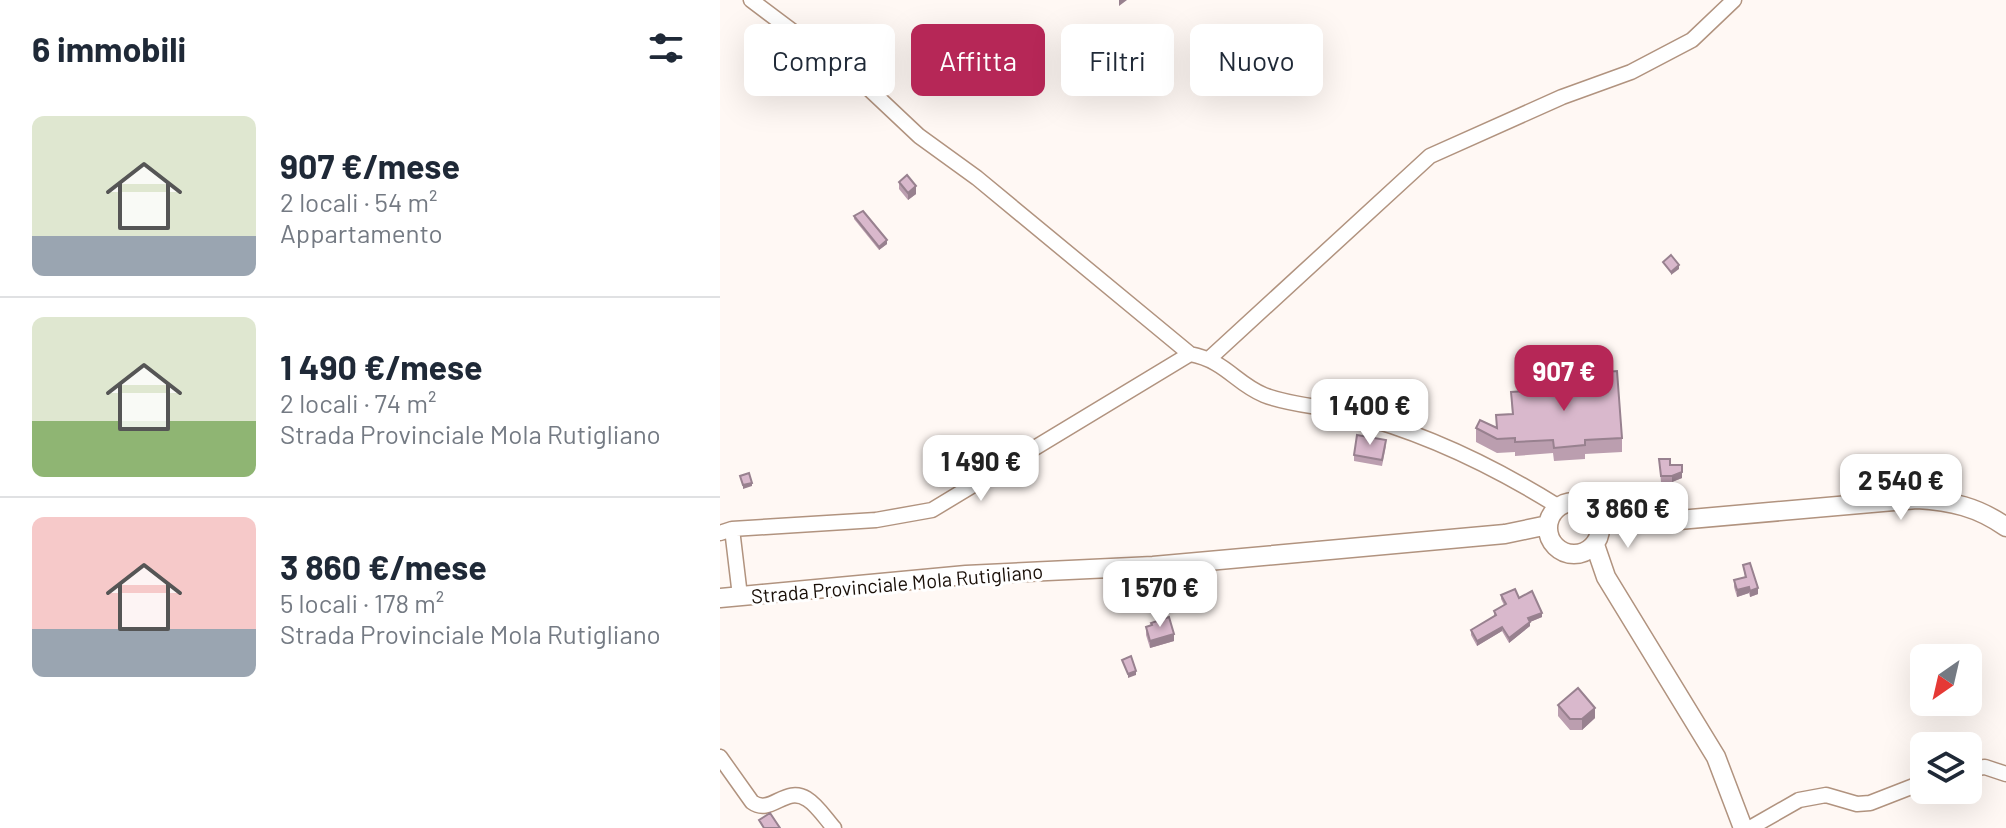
<!DOCTYPE html>
<html lang="it">
<meta charset="utf-8">
<style>
body{margin:0;font-family:Barlow,sans-serif;background:#f2f2f3;color:#1f2937;height:100vh;display:flex;flex-direction:column;font-size:30px;white-space:nowrap}
*{box-sizing:border-box;margin:0}
p{font-size:26px;color:#747a83}
.icon{flex:none;width:44px;height:44px;fill:none;stroke:currentColor;stroke-width:2;stroke-linecap:round;stroke-linejoin:round}
.map{position:relative;flex:1;overflow:hidden}
.drawer{display:flex;flex-direction:column;background:#fff;width:720px}
.drawer>*{flex:none}
.top-card{position:absolute;left:24px;top:24px;width:760px;height:72px;display:flex;gap:16px}
.needle{width:52px;rotate:214deg}
.controls{position:absolute;left:1190px;top:644px;display:grid;gap:16px}
.controls a{display:grid;place-items:center;width:72px;height:72px;border-radius:12px;background:#fff;box-shadow:0 8px 32px #0002;font-size:40px}
.price{position:absolute;translate:-50% -68px;padding:0 18px;border-radius:16px;background:#fff;color:#222;font-size:26px;line-height:52px;filter:drop-shadow(0 2px 4px #0008)}
.price::after{content:'';position:absolute;left:50%;top:48px;width:24px;height:18px;margin-left:-12px;background:inherit;clip-path:polygon(0 0,100% 0,50% 100%)}
.price.selected{background:#b62757;color:#fff}
ul{padding:0;list-style:none}
li{display:flex;align-items:center;gap:24px;height:200px;padding:0 32px}
li+li{border-top:2px solid #e0e1e3}
li span{display:grid;place-items:center;flex:none;width:224px;height:160px;border-radius:12px;color:#555}
li>.icon{margin-inline-start:auto}
span .icon{width:96px;height:96px;fill:#fffc;stroke-width:1}
li b{font-size:34px}
h2{display:flex;justify-content:space-between;align-items:center;height:96px;padding:0 32px;font-size:34px}
.tag{padding:0 28px;border-radius:12px;background:#fff;box-shadow:0 8px 32px #0002;font-size:28px;line-height:72px}
.tag.selected{background:#b62757;color:#fff}
main{display:flex;flex:1;min-height:0}
.map>svg:first-child{display:block}
.lines{fill:none;stroke-linecap:round;stroke-linejoin:round}
.minor-casing{stroke:#b1937f;stroke-width:17}
.major-casing{stroke:#b1937f;stroke-width:21}
.minor{stroke:#fff;stroke-width:14}
.major{stroke:#fff;stroke-width:18}
.wall{fill:#bb9eaf}
.shaded-wall{fill:#98818f}
.building{fill:#d9b8cc;stroke:#98818f;stroke-width:2}
.labels{text-anchor:middle;dominant-baseline:central;stroke-width:6;stroke-linejoin:round;paint-order:stroke}
.street-label{font-size:20px;fill:#190f08;stroke:#fff}
</style>
<main>
<section class="drawer">
<h2>6 immobili<svg class="icon" aria-label="filters" viewBox="0 0 24 24"><path d="M4 7h16M4 17h16"/><circle cx="9" cy="7" r="2"/><circle cx="15" cy="17" r="2"/></svg></h2>
<ul>
<li><span style="background:linear-gradient(#dfe7d0 75%,#9aa5b1 0)"><svg class="icon" aria-label="home" viewBox="0 0 24 24"><path d="M3 11l9-7 9 7M6 9v11h12V9"/></svg></span><div><b>907 €/mese</b><p>2 locali · 54 m²</p><p>Appartamento</p></div></li>
<li><span style="background:linear-gradient(#dfe7d0 65%,#8fb573 0)"><svg class="icon" aria-label="home" viewBox="0 0 24 24"><path d="M3 11l9-7 9 7M6 9v11h12V9"/></svg></span><div><b>1 490 €/mese</b><p>2 locali · 74 m²</p><p>Strada Provinciale Mola Rutigliano</p></div></li>
<li><span style="background:linear-gradient(#f6c9c9 70%,#9aa5b1 0)"><svg class="icon" aria-label="home" viewBox="0 0 24 24"><path d="M3 11l9-7 9 7M6 9v11h12V9"/></svg></span><div><b>3 860 €/mese</b><p>5 locali · 178 m²</p><p>Strada Provinciale Mola Rutigliano</p></div></li>
</ul>
</section>
<div class="map">
<svg width="1286" height="828" viewBox="0 0 1286 828">
<rect width="100%" height="100%" fill="#fff8f4"/>
<g class="lines">
<!-- minor casing -->
<g class="minor-casing">
<path id="minor" d="M31,0L147,87L199,136L257,178L470,354C506,361 515,383 544,395C569,405 601,406 627,413C700,431 775,467 839,507
M490,358L710,156L842,97L911,72L972,40L1014,0
M12,529L156,520L212,510L470,354
M0,533L12,529L20,596
M0,757L32,802C51,816 65,785 87,799C97,805 106,819 114,828
M1248,769L1265,767L1286,774
M1030,828L1079,800L1106,795L1137,804L1150,803L1204,782"/>
</g>
<!-- major casing -->
<g class="major-casing">
<path id="major" d="M828 528a26 26 0 1 1 52 0a26 26 0 1 1-52 0Z
M879,519L903,523H925L1197,499C1231,501 1258,507 1286,527
M875,545L886,577L996,757L1023,828
M0,598L246,575L433,566L785,534L828,525"/>
</g>
<!-- minor -->
<use href="#minor" class="minor"/>
<!-- major -->
<use href="#major" class="major"/>
</g>
<!-- wall -->
<path class="wall" d="M179,182L196,194L188,200L179,189Z
M134,216L167,244L159,250L134,219Z
M845,375L902,438V452L865,454V459L834,461L833,453L795,456V452L777,453L756,442V428H776L792,414L791,392L845,388Z
M666,446L662,466L634,461V455Z
M939,459L950,465L962,478L952,482H941Z
M1023,565L1038,594L1030,597L1029,593L1017,597L1014,587V580L1025,577Z
M781,595L799,598L822,617L810,622V626L789,643L782,631L757,646L751,635V630L774,616V611L784,605L781,599Z
M431,623L454,641L430,648L426,635V627L431,626Z
M838,705L875,718L862,730H850L838,716Z"/>
<!-- shaded-wall -->
<path class="shaded-wall" d="M399,0H407L399,6Z
M220,45V48L211,53V49Z
M196,186V194L188,200V193Z
M167,240V244L159,250V247Z
M959,265V269L951,275V272Z
M962,472V478L952,482V476Z
M32,483V486L23,489V485Z
M1029,587V593L1017,597V590Z
M1038,588V594L1030,597V591Z
M822,613V617L810,622V626L789,643V638L808,618Z
M782,627V631L757,646V641Z
M454,634V641L430,648V641Z
M416,671V675L408,678V674Z
M875,708V718L862,730V719Z"/>
<!-- building -->
<path class="building" d="M215,34L220,45L211,49L205,39Z
M187,175L196,186L188,193L179,182Z
M143,211L167,240L159,247L134,216Z
M951,255L959,265L951,272L943,262Z
M897,371L902,438L865,440V445L834,448L833,440L795,442V438L777,439L756,428L760,420L777,428L776,415L793,414L791,392L846,388L845,375Z
M637,435L666,440L662,460L634,455Z
M939,459H950V465H962V472L952,476H941Z
M29,473L32,483L23,485L20,476Z
M1030,563L1038,588L1030,591L1029,587L1017,590L1014,580L1026,577L1023,565Z
M795,589L799,598L812,591L822,613L808,618L810,622L789,638L782,627L757,641L751,630L776,615L774,611L786,604L781,595Z
M449,617L454,634L430,641L426,627L432,625L431,623Z
M411,656L416,671L408,674L402,660Z
M858,688L875,708L862,719H850L838,705Z
M50,813L60,828H44L39,820Z"/>
<g class="labels">
<!-- street labels -->
<g class="street-label">
<text transform="translate(177 583) rotate(-5)">Strada Provinciale Mola Rutigliano</text>
</g>
</g>
</svg>
<div class="controls">
<a><svg class="needle" viewBox="-14 -14 28 28"><path d="M0-13l5 13h-10z" fill="#e53935"/><path d="M0 13l5-13h-10z" fill="#747a83"/></svg></a>
<a><svg class="icon" aria-label="layers" viewBox="0 0 24 24"><path d="M12 4l9 5-9 5-9-5zM3 14l9 5 9-5"/></svg></a>
</div>
<b class="price selected" style="left:844px;top:413px">907 €</b>
<b class="price" style="left:650px;top:447px">1 400 €</b>
<b class="price" style="left:261px;top:503px">1 490 €</b>
<b class="price" style="left:1181px;top:522px">2 540 €</b>
<b class="price" style="left:908px;top:550px">3 860 €</b>
<b class="price" style="left:440px;top:629px">1 570 €</b>
<div class="top-card">
<a class="tag">Compra</a>
<a class="tag selected">Affitta</a>
<a class="tag">Filtri</a>
<a class="tag">Nuovo</a>
</div>
</div>
</main>
